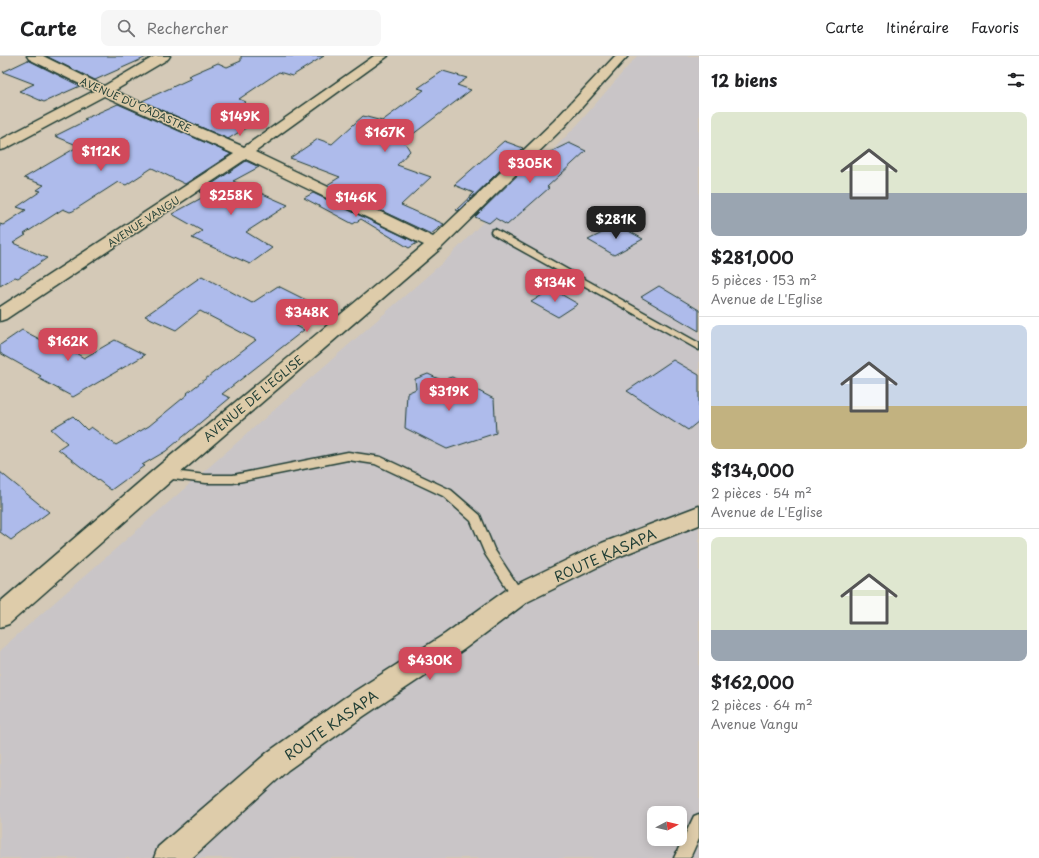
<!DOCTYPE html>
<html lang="fr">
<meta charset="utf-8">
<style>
body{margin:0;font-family:"Playpen Sans",sans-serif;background:#f6f6f6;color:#202124;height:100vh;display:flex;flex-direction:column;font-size:15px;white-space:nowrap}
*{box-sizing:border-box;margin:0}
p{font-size:13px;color:#757577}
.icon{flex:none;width:22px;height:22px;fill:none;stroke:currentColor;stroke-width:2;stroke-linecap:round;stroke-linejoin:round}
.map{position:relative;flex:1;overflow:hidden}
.side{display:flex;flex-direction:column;background:#fff;width:340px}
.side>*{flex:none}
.needle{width:26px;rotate:83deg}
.tools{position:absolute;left:647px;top:750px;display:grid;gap:8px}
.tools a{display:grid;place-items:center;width:40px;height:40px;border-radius:8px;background:#fff;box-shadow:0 2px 10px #0003;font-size:20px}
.price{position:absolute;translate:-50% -34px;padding:0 9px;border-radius:8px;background:#d1495b;color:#fff;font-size:13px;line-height:26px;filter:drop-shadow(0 1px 2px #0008)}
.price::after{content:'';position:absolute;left:50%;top:24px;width:12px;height:9px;margin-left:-6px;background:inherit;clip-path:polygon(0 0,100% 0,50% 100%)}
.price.on{background:#222;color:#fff}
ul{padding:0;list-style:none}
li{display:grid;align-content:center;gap:8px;height:212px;padding:0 12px}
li+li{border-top:1px solid #e0e0e0}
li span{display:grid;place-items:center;height:124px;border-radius:8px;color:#555}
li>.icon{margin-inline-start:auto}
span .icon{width:72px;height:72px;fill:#fffc;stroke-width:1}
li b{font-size:17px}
h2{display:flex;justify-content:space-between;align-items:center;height:48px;padding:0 12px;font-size:17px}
header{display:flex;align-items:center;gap:24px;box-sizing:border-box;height:56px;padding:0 20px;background:#fff;border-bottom:1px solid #e0e0e0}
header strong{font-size:19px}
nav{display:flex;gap:22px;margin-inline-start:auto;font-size:14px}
.search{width:280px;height:36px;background:#f6f6f6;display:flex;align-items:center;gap:10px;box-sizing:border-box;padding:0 14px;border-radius:8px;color:#757577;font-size:15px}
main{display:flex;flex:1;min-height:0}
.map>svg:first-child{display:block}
.built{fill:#c9c5c7;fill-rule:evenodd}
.building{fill:#aebbeb;stroke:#1f3d34}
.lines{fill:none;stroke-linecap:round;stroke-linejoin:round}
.service-casing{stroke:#1f3d34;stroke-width:3}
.minor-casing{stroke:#1f3d34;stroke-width:3}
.secondary-casing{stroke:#1f3d34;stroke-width:3}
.service{fill:#deccaa;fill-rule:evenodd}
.minor{fill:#deccaa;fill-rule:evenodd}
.secondary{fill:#deccaa;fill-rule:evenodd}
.labels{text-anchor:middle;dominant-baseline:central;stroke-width:3;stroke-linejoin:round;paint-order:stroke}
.far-street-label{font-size:10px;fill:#1f3d34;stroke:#deccaa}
.street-label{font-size:12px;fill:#1f3d34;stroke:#deccaa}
.near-street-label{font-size:14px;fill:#1f3d34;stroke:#deccaa}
</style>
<header>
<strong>Carte</strong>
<div class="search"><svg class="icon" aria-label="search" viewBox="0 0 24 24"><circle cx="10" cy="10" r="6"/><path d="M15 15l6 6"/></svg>Rechercher</div>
<nav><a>Carte</a><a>Itinéraire</a><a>Favoris</a></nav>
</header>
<main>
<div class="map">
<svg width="699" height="802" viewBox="0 0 699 802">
<rect width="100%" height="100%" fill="#d4c9b7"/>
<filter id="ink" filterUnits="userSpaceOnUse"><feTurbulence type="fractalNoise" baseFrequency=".025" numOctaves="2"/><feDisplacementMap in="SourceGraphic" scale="8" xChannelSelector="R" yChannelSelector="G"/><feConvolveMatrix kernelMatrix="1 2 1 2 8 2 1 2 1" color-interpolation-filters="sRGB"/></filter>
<g filter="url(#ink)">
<!-- built -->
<path class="built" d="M637,0H699V802H0V594L449,201L578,68ZM654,757H680V783H654Z"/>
<!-- building -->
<path class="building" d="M46,0H149L95,24Z
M241,0H324L292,20L279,16L239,43L246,46L237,52L263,61L228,83L142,45L192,22L188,20L218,7L227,11L241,5Z
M28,4L80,30L44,46L19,35L34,28L3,16Z
M443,15L467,22L457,29L471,34L404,85L410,95L397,109L431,121L401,149L444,168L431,178L327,129L340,121L290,102L318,83L332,88L363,60L382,65L424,34L418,32Z
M118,48L231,98L185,128L152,112L126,129L118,126L73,155L70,156L63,153L24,178L26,179L13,187L47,202L18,222L15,221L0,230V168L3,169L26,154L17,151L41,135L37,134L44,129L24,122L79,90L55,80L87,64L84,63Z
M504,85L523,92L458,155L456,154L474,137L454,129Z
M569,87L586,95L547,131L549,132L507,169L495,162L489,167L475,161L539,98L542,100Z
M246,105L259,111L233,125L288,149L246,176L272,192L250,208L192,182L202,175L172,158L207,139L200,136Z
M313,137L417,187L409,192L361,163L353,168L304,142Z
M618,169L643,183L614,199L588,184Z
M202,220L252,247L278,230L316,249L291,267L304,274L222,338L230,342L166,395L142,409L144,410L111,434L58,393L67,387L51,373L73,360L87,374L91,371L116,389L149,370L188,338L187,337L256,284L200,255L176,274L145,260Z
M659,230L699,254V275L641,241Z
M552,233L578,248L558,261L531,246Z
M22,274L70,299L74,296L84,302L115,284L145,299L73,341L38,322L41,320L0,297V289Z
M673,304L699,319V365L688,374L627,335Z
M428,318L441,324L452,321L494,343L496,377L447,393L405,372L407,337L416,333L415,323Z
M0,416L49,456L11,484L0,476Z"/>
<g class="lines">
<!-- service casing -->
<g class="service-casing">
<path id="service" d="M495,173L699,287V294L492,178L491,176L492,174Z
M348,396L381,401L451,434L480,459L494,493L524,539L522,543L518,544L514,543L485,498L471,465L443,440L375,408L348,404L233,427H206L164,422L160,421L158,418L160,415L164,414L206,419H233Z
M699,758V782L690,802H674L694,760Z"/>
</g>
<!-- minor casing -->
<g class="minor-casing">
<path id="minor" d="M27,0H43L104,30L155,0H170L168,3L114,35L244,91L374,0H388L255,96L433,181L554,65L615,0H628L564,71L441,192L172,424L9,568L0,571V546L156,412L424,189L246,103L6,263L0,265V251L234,98L104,40L5,93L0,94V84L94,35L29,3Z"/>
</g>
<!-- secondary casing -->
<g class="secondary-casing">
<path id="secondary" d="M699,450V469L618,501L527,546L463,594L364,660L288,714L192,802H154L158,791L268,696L344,642L445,578L509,532L602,487Z"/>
</g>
<!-- service -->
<use href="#service" class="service"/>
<!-- minor -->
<use href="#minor" class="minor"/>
<!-- secondary -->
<use href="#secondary" class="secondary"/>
</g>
</g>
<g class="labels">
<!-- far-street labels -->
<g class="far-street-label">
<text transform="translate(136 48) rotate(24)">AVENUE DU CADASTRE</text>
<text transform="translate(143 165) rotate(-33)">AVENUE VANGU</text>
</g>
<!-- street labels -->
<g class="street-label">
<text transform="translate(253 342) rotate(-40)">AVENUE DE L'EGLISE</text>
</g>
<!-- near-street labels -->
<g class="near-street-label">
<text transform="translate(605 499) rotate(-24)">ROUTE KASAPA</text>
<text transform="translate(331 669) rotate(-35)">ROUTE KASAPA</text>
</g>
</g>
</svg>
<div class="tools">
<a><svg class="needle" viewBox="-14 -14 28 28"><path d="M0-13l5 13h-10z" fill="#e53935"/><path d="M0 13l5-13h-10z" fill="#757577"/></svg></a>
</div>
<b class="price" style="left:240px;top:81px">$149K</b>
<b class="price" style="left:385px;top:97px">$167K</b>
<b class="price" style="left:101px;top:116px">$112K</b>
<b class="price" style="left:530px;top:128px">$305K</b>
<b class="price" style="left:231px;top:160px">$258K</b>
<b class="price" style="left:356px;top:162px">$146K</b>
<b class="price on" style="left:616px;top:184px">$281K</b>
<b class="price" style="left:555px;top:247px">$134K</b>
<b class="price" style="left:307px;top:277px">$348K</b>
<b class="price" style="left:68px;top:306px">$162K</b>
<b class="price" style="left:449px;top:356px">$319K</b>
<b class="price" style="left:430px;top:625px">$430K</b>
</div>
<section class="side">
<h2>12 biens<svg class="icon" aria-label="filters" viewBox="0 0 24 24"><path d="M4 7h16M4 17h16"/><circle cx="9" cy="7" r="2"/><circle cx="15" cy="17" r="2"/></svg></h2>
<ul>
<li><span style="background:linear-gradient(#dfe7d0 65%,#9aa5b1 0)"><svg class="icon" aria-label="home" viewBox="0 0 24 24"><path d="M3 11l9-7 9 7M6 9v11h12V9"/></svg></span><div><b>$281,000</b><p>5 pièces · 153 m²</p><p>Avenue de L'Eglise</p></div></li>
<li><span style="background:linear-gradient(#c9d6e8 65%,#c2b280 0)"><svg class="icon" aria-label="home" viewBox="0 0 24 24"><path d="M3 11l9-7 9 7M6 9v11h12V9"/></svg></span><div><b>$134,000</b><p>2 pièces · 54 m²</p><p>Avenue de L'Eglise</p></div></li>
<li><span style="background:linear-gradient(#dfe7d0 75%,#9aa5b1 0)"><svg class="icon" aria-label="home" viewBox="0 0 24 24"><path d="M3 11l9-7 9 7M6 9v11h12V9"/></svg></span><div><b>$162,000</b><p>2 pièces · 64 m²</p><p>Avenue Vangu</p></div></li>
</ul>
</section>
</main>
